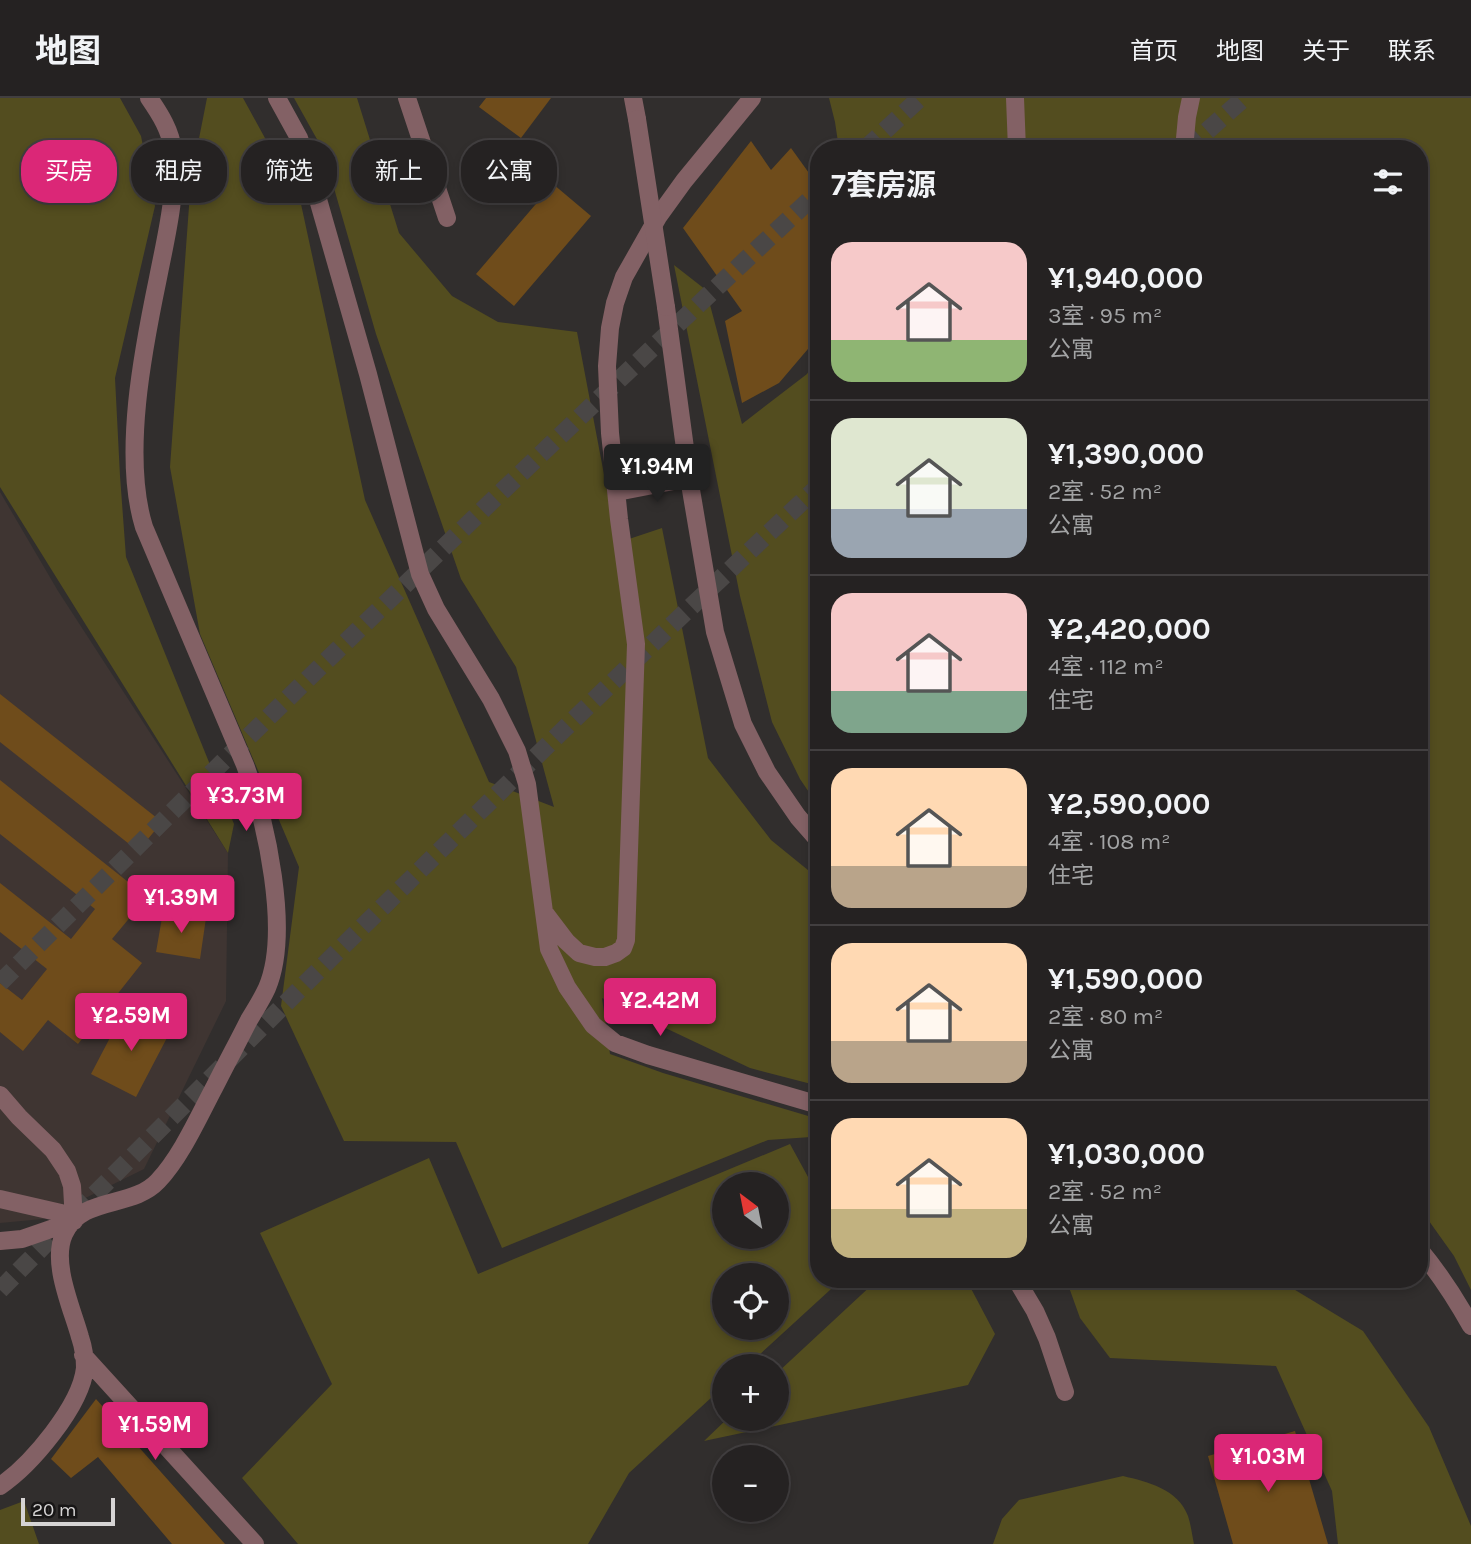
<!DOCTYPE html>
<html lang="zh">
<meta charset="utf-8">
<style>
body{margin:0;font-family:Karla,"Noto Sans SC",sans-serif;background:#2d2a2a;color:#f1f3f6;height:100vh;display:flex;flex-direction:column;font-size:26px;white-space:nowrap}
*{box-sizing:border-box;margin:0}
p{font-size:23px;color:#a3a4a5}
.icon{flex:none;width:38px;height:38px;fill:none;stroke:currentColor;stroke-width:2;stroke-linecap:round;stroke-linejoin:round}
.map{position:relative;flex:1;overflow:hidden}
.sheet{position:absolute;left:810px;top:42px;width:618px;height:1148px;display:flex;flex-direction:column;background:#252222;border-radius:28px;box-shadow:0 4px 10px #0003,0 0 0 2px #423f40}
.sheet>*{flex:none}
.guide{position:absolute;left:21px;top:42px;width:665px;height:63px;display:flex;gap:14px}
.needle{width:46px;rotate:328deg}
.buttons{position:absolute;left:712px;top:1074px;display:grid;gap:14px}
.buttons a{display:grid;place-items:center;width:77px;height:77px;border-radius:50%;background:#252222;box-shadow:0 4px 10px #0003,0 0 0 2px #423f40;font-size:35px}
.scale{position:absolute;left:21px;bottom:18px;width:94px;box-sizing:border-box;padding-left:7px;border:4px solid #d6d4d4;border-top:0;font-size:19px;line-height:24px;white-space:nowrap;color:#d6d4d4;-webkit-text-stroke:5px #181616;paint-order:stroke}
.price{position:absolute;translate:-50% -60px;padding:0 16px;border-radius:7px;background:#db2777;color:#fff;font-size:23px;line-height:46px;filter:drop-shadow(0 2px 4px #0008)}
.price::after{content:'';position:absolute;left:50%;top:42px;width:21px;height:16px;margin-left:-10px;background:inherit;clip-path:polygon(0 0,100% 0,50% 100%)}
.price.current{background:#222;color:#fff}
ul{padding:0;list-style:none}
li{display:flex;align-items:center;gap:21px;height:175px;padding:0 21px}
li+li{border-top:2px solid #423f40}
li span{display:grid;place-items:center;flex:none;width:196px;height:140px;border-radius:21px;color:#555}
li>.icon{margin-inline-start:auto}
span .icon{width:84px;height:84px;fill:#fffc;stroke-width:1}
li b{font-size:30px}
h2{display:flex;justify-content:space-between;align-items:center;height:84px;padding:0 21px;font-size:30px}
.tag{padding:0 24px;border-radius:28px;background:#252222;box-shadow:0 4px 10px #0003,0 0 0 2px #423f40;font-size:24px;line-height:63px}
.tag.current{background:#db2777;color:#fff}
header{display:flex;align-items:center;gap:42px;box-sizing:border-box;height:98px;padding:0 35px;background:#252222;border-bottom:2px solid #423f40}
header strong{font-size:33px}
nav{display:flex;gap:38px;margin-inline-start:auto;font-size:24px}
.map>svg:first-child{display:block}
.built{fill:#3f3532}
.green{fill:#534d1f;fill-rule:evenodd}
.building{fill:#6f4c1b}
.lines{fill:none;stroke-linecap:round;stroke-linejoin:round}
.major-tunnel{stroke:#4a4746;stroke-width:18;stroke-dasharray:18 9;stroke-linecap:butt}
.minor{stroke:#836165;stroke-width:18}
.minor-bridge{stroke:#836165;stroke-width:18}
</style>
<header>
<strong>地图</strong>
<nav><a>首页</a><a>地图</a><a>关于</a><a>联系</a></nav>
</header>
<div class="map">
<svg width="1471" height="1446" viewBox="0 0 1471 1446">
<rect width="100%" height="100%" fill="#312e2d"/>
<!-- built -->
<path class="built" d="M0,394L58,493L228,755L226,903L144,1071L43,1121L0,1125Z"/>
<!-- green -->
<path class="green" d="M0,0H120L141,38L155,108L115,280L120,378L126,459L234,726L228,755L0,389Z
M207,0H243L301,106L365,402L489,684L554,709L516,569L461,481L376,236L323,52L294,0H357L399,135L452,198L498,224L577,234L617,445L662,430L708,660L771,742L819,781V988L750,970L602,900L610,956L663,975L815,1020L819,1022V1056L811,1039L768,1042L502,1150L456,1044L344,1043L281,908L299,769L200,536L170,369L191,81Z
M829,0H1471V1192L1454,1158L1419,1109V51H839L835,24Z
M674,167L706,192L742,326L807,276L819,256V709L800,681L772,624L740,498Z
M790,1046L819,1099V1181H842L746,1269H724V1288L629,1375L588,1446H298L242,1380L332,1286L260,1135L429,1060L478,1176ZM724,1087H777V1139H724ZM724,1178H777V1230H724Z
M874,1181H966L995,1236L968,1287L704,1343L727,1321H777V1275L875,1184Z
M1066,1181H1277L1363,1233L1429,1329L1471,1428V1446H1338L1332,1393L1276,1268L1110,1260L1080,1220Z
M1123,1378C1148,1384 1178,1391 1188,1418C1191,1427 1192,1437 1194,1446H993L1002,1421L1019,1402Z
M24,1403L39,1446H0V1412Z"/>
<!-- building -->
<path class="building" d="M486,0H551L521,40L479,9Z
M751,43L771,72L791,50L819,89V94L805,110L819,125V238L779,285L742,305L725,223L742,213L683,130Z
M553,86L591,118L514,208L476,176Z
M0,596L162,724L138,753L0,644Z
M0,682L147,799L112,841L142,865L78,946L48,922L23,953L0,934V885L22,902L47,871L0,834V785L71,841L95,811L0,736Z
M163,814L206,820L200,861L156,854Z
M125,911L170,934L136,999L91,976Z
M96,1301L225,1446H172L98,1359L71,1380L51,1361Z
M1295,1333L1328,1446H1233L1208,1358Z"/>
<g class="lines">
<!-- major-tunnel -->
<path class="major-tunnel" d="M865,51L920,0
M1187,51L1244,0
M0,885C268,616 542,353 819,93
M0,1192C113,1077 228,963 342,849C499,694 657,539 819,388"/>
<!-- minor -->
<path class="minor" d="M277,0L299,40L311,77L368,276L420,476L436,511L491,601L517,653L527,686L544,814L566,843L579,855L595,859H605L616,855L623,850L626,842L636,546L619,421L610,335L607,268L610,230L615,205L624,179L658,119L684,83L752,0
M407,0L447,120
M633,0L637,21
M1015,0L1017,51
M1184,51L1187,19L1191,0
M666,209L689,380L715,534L743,626L767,674L798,719L819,743
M617,394L689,380
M544,814L549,851L567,889L593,927L615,945L648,957L819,1007
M0,997L19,1019L53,1052L67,1073L72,1088L74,1123
M0,1101L61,1115L74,1123
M0,1143L22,1141L74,1123
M1419,1151C1439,1175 1456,1201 1471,1228
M1016,1181L1035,1213L1047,1240L1065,1294
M83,1257L255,1446
M0,1388C31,1367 81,1308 85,1270C85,1261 83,1248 80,1239C72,1210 51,1165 64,1136C82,1097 132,1111 158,1083C181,1059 199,1018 215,988C226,966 238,944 249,922C255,912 262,901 267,890C291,834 266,722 245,667L144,429C122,358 143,252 158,180C166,139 177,96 173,53C171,33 160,16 149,0"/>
<!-- minor-bridge -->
<path class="minor-bridge" d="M637,21L666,209"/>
</g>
</svg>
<div class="buttons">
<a><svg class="needle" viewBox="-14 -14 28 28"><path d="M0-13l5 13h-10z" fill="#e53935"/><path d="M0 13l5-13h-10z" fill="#a3a4a5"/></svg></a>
<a><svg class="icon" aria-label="locate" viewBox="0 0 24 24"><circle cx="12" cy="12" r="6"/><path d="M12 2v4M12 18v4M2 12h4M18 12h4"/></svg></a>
<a>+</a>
<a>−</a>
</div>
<div class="scale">20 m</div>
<b class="price current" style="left:657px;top:406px">¥1.94M</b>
<b class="price" style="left:246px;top:735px">¥3.73M</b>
<b class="price" style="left:181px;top:837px">¥1.39M</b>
<b class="price" style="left:660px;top:940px">¥2.42M</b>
<b class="price" style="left:131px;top:955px">¥2.59M</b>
<b class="price" style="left:155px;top:1364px">¥1.59M</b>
<b class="price" style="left:1268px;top:1396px">¥1.03M</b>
<div class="guide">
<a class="tag current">买房</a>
<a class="tag">租房</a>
<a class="tag">筛选</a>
<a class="tag">新上</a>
<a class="tag">公寓</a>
</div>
<section class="sheet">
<h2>7套房源<svg class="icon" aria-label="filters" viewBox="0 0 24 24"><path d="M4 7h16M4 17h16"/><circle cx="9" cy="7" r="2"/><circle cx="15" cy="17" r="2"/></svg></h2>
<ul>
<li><span style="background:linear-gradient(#f6c9c9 70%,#8fb573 0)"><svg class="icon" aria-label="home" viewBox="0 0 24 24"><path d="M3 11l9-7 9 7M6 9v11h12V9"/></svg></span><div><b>¥1,940,000</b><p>3室 · 95 m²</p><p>公寓</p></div></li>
<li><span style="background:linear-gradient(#dfe7d0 65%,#9aa5b1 0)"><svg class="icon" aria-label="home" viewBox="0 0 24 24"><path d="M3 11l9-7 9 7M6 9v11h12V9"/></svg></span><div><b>¥1,390,000</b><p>2室 · 52 m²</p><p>公寓</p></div></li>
<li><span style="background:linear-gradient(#f6c9c9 70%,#7fa58c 0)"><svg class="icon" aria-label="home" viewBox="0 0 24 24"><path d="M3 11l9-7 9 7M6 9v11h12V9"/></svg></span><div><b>¥2,420,000</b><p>4室 · 112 m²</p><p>住宅</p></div></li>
<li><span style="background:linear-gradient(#ffd9b3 70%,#b9a48a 0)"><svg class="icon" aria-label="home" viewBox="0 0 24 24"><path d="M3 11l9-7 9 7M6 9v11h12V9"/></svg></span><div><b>¥2,590,000</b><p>4室 · 108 m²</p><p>住宅</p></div></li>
<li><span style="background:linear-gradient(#ffd9b3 70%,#b9a48a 0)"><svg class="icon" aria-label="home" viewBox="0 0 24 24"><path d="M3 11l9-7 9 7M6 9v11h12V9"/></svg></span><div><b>¥1,590,000</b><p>2室 · 80 m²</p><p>公寓</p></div></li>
<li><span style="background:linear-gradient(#ffd9b3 65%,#c2b280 0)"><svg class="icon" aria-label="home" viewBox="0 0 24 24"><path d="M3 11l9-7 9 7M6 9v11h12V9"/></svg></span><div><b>¥1,030,000</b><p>2室 · 52 m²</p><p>公寓</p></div></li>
</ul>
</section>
</div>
